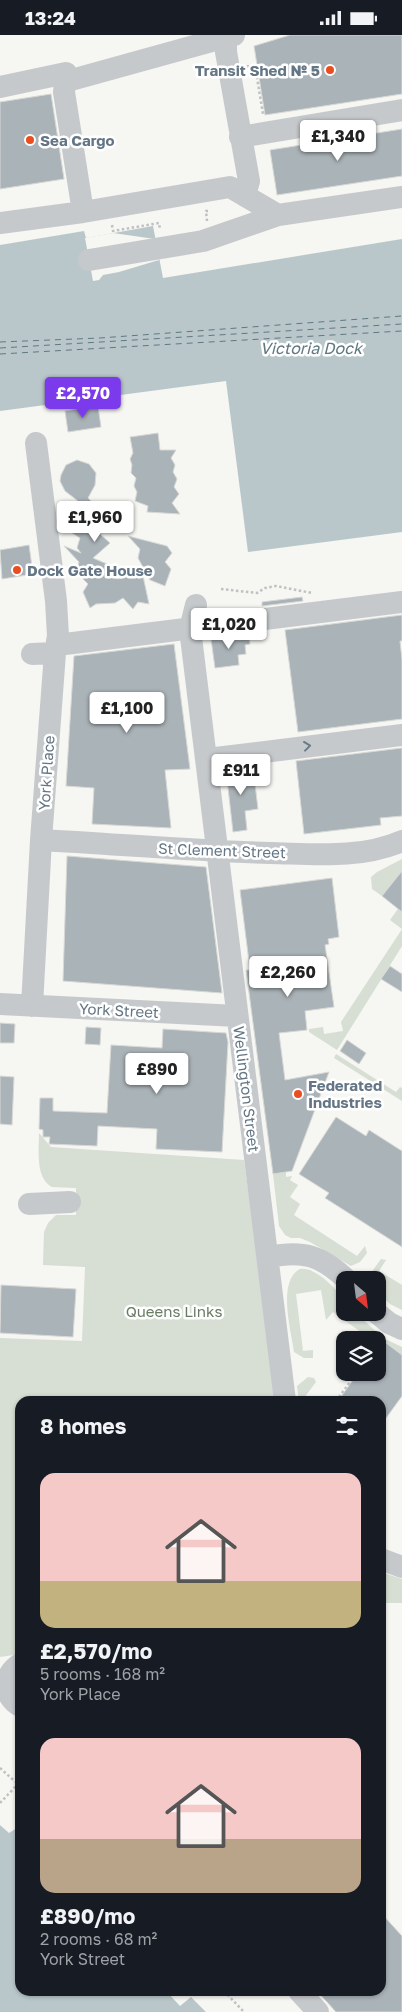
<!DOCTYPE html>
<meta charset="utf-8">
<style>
body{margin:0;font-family:"Golos Text",sans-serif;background:#20242c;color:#f1f3f6;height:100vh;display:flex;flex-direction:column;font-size:19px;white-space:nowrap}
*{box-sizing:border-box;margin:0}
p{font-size:16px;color:#9ea1a6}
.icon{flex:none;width:28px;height:28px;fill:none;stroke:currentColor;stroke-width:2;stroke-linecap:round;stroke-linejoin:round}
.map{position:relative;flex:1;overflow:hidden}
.details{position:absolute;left:15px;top:1361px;width:371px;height:600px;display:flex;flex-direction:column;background:#171b24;border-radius:15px;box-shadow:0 1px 4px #0004}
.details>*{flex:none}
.needle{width:32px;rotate:152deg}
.fabs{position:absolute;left:336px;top:1236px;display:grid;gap:10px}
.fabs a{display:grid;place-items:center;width:50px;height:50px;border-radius:10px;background:#171b24;box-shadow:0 1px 4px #0004;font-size:25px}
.price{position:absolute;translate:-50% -42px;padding:0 11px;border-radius:5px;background:#fff;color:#222;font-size:16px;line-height:32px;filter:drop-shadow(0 1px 2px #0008)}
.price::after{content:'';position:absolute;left:50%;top:30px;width:15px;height:11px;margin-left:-8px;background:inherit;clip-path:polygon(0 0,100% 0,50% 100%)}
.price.on{background:#7c3aed;color:#fff}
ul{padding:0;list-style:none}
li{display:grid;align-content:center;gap:10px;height:265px;padding:0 25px}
li span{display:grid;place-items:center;height:155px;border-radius:15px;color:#555}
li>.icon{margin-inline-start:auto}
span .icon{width:90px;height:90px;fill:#fffc;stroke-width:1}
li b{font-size:21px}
h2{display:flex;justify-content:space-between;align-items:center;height:60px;padding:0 25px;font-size:21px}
.status{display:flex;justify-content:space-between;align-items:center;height:35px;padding:0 25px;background:#171b24;direction:ltr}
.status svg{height:14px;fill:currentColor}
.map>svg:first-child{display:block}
.green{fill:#d7ded3}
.water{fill:#bac7ca}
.pier{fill:#f6f6f2}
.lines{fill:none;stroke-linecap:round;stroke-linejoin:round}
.ferry{stroke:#5f7881;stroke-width:1;stroke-dasharray:6 5;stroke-linecap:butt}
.building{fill:#aab3b8;stroke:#d8d8d5}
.path{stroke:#bfc1c3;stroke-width:2.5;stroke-dasharray:2.5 2.5;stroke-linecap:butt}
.minor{stroke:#c6c9cc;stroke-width:22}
.oneway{stroke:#697a89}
.poi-dot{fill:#e94d20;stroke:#fff;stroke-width:2}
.labels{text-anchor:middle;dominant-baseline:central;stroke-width:5;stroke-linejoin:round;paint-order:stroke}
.poi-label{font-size:15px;font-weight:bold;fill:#647685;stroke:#fff;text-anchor:start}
.street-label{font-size:15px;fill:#647685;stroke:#fff}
.park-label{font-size:15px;fill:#687c63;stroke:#fff}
.water-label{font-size:16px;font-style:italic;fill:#5f7881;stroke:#fff}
</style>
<div class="status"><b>13:24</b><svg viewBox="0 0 49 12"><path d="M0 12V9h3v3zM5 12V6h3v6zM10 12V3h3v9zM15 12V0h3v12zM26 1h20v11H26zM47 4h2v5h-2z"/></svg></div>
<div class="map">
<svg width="402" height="1977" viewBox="0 0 402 1977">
<rect width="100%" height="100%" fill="#f6f6f2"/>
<!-- green -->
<path class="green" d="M402,824V836L382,861L372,854L371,842L377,837Z
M400,871L402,872V911L337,1015L309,997V994L323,992L324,999L343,996L341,987L402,894L390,885Z
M336,1019L396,1057L400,1052L402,1053V1066L334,1023Z
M39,1098L51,1112L244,1125L278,1366H20V1619L0,1622V1303L82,1306L85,1232L43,1230L44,1197L48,1188L56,1180H76V1153L52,1152C35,1142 39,1116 39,1098Z
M286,1137V1142L292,1141L290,1145L298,1150L290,1162L300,1169L294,1180L357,1221L365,1211L367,1218L360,1227L351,1231L310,1207L300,1203H291L285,1200L279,1191L273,1139Z
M381,1224L386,1225L379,1236L402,1250V1275L390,1269L378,1258V1245H368V1242Z
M300,1234C317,1232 334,1253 345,1265V1278H356L383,1303L402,1312V1320L382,1305L378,1310V1305H372L333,1277L326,1285L321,1255L296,1259L303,1316L313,1315V1323H304L294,1317C291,1295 277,1246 300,1234Z
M308,1342L314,1343L316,1347L304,1363L308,1366H299L297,1351Z
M381,1537L402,1544V1568H381Z"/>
<!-- water -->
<path class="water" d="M153,191L163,243L402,204V497L248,517L226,346L0,376V210L84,196L86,203Z
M0,1790L9,1798L20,1791V1956H166L180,1971L191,1962L206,1977H0Z"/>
<!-- pier -->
<path class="pier" d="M113,198L155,204L159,225L119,237L103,240L99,245L93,246L85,203Z"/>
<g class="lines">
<!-- ferry -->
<path class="ferry" d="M0,307L100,303L402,281
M0,313L402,289
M0,319L402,296"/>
</g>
<!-- building -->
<path class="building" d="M290,0H402V59L265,80L254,11Z
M51,59L64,144L0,154V67Z
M402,94V141L277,160L270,115Z
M98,371L101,392L68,397L65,376Z
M158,398L160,415H176L171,423L175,430L173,437L177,444L174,452L179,459L172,468L180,479L147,477L148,471L135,466L137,457L134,451L136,443L131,438L132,430L130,424L133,418L130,402Z
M77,425L89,429L96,438L95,450L88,463L100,475L103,486L100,499L110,508L93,523L114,532L117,544L129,541H143L149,569L138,567L133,574L123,563L115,568L96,569L90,573L83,557L88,549L81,542L82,533L76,539L79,527L64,511L81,518L77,513L80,503L72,498L67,487L69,476L78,466L65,456L60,446L61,440L66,430Z
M128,501L167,511L172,518L165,527L171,534L165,551L150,545L138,523L140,514Z
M29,510L33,539L2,544L0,515Z
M302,562L303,566L262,571V567Z
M402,580V606H400L402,625V684L298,697L285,595Z
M249,599L250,609L245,610L246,619L238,620L239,630L215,633L211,604Z
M174,609L190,734L165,735L171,793L92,789L94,753L66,751L74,621Z
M402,713V781L380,783L381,790L304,799L296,726Z
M253,732L258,774L245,776L247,795L233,797L226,735Z
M67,821L206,832L222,958L63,946Z
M402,836V877L382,861Z
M332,843L339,902L328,904L329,909L325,910L334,972L305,976L307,995L279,998L285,1045L329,1037L292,1136L273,1139L246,935H250L240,855Z
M390,931L402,939V957L381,944Z
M0,988L15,989L14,1008H0Z
M86,992L101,993L100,1010L85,1009Z
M163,994L226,998L228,1007L222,1117L156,1114L157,1094L98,1091L97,1111L49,1109L50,1102H43V1095L39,1094L40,1063H53V1076L107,1078L111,1010L162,1013Z
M347,1005L366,1018L359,1029L340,1016Z
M0,1041L14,1042L12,1090L0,1089Z
M336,1082L366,1101L369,1095L402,1116V1212L325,1163L329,1158L299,1139Z
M1,1250L76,1254L73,1302L0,1298Z
M378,1302L402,1320V1361L381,1390V1366H338L358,1338H378Z
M381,1878L402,1901V1977H336L317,1956H381Z"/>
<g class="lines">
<!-- path -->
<path class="path" d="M248,30V32L255,31L263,79
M207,186L206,176H208
M112,190L113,196L159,188L160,195
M221,554L257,558L265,553L276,551L312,558
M336,1366L356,1339
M0,1733L20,1751
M0,1768L18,1749
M224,1956L244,1977"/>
<!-- minor -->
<path class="minor" d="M226,2V17L249,146L245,161
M64,47L234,0
M0,52L66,38L64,57L83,177
M240,102L402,75
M0,188L83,177L230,152L278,180L402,162
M89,225L203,206L278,180
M196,570L190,594L285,1366
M57,610L402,567
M32,619L55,618
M207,724L402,700
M41,805C117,809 194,816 270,818C315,819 360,824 402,806
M0,969L237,981
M32,971L41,805L55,618L58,601L56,566L36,408
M29,1169L70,1167
M268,1222C303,1215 321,1220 347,1245
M377,1278L389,1288L402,1294
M381,1524L402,1532
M20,1629C3,1639 2,1661 20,1671
M299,1956L318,1977"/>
</g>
<!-- one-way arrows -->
<defs><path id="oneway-chevron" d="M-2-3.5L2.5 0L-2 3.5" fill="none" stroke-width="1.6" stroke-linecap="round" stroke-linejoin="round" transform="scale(1.25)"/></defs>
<use class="oneway" href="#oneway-chevron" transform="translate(307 711) rotate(-7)"/>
<!-- markers -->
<g class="poi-dot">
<circle cx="330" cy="35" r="5"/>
<circle cx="30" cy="105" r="5"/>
<circle cx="17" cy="535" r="5"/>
<circle cx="298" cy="1059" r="5"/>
</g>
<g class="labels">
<!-- poi labels -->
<g class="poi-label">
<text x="320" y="35" text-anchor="end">Transit Shed № 5</text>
<text x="40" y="105">Sea Cargo</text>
<text x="27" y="535">Dock Gate House</text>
<text x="308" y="1050">Federated<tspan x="308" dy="17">Industries</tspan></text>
</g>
<!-- street labels -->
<g class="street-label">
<text transform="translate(46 738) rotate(-86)">York Place</text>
<text transform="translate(222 815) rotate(2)">St Clement Street</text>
<text transform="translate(119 975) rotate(3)">York Street</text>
<text transform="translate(247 1054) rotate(83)">Wellington Street</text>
</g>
<!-- park labels -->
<g class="park-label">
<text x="174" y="1276">Queens Links</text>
</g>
<!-- water labels -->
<g class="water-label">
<text x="311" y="313">Victoria Dock</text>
</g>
</g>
</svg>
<div class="fabs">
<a><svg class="needle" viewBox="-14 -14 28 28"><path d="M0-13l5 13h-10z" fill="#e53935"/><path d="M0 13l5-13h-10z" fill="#9ea1a6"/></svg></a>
<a><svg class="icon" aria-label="layers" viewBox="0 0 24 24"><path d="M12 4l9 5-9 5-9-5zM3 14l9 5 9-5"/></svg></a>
</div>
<b class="price" style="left:338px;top:127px">£1,340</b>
<b class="price on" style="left:83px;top:384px">£2,570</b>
<b class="price" style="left:95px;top:508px">£1,960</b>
<b class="price" style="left:229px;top:615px">£1,020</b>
<b class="price" style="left:127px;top:699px">£1,100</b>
<b class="price" style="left:241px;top:761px">£911</b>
<b class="price" style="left:288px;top:963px">£2,260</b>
<b class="price" style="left:157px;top:1060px">£890</b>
<section class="details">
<h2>8 homes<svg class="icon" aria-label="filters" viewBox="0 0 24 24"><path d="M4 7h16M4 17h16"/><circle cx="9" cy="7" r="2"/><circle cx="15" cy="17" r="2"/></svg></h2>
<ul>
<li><span style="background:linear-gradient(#f6c9c9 70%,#c2b280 0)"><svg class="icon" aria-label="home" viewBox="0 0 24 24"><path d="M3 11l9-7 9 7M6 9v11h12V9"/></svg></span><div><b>£2,570/mo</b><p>5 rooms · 168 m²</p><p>York Place</p></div></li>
<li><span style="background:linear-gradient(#f6c9c9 65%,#b9a48a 0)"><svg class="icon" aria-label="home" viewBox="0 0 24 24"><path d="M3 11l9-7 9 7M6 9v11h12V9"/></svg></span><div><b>£890/mo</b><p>2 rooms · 68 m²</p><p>York Street</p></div></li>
</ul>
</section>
</div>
